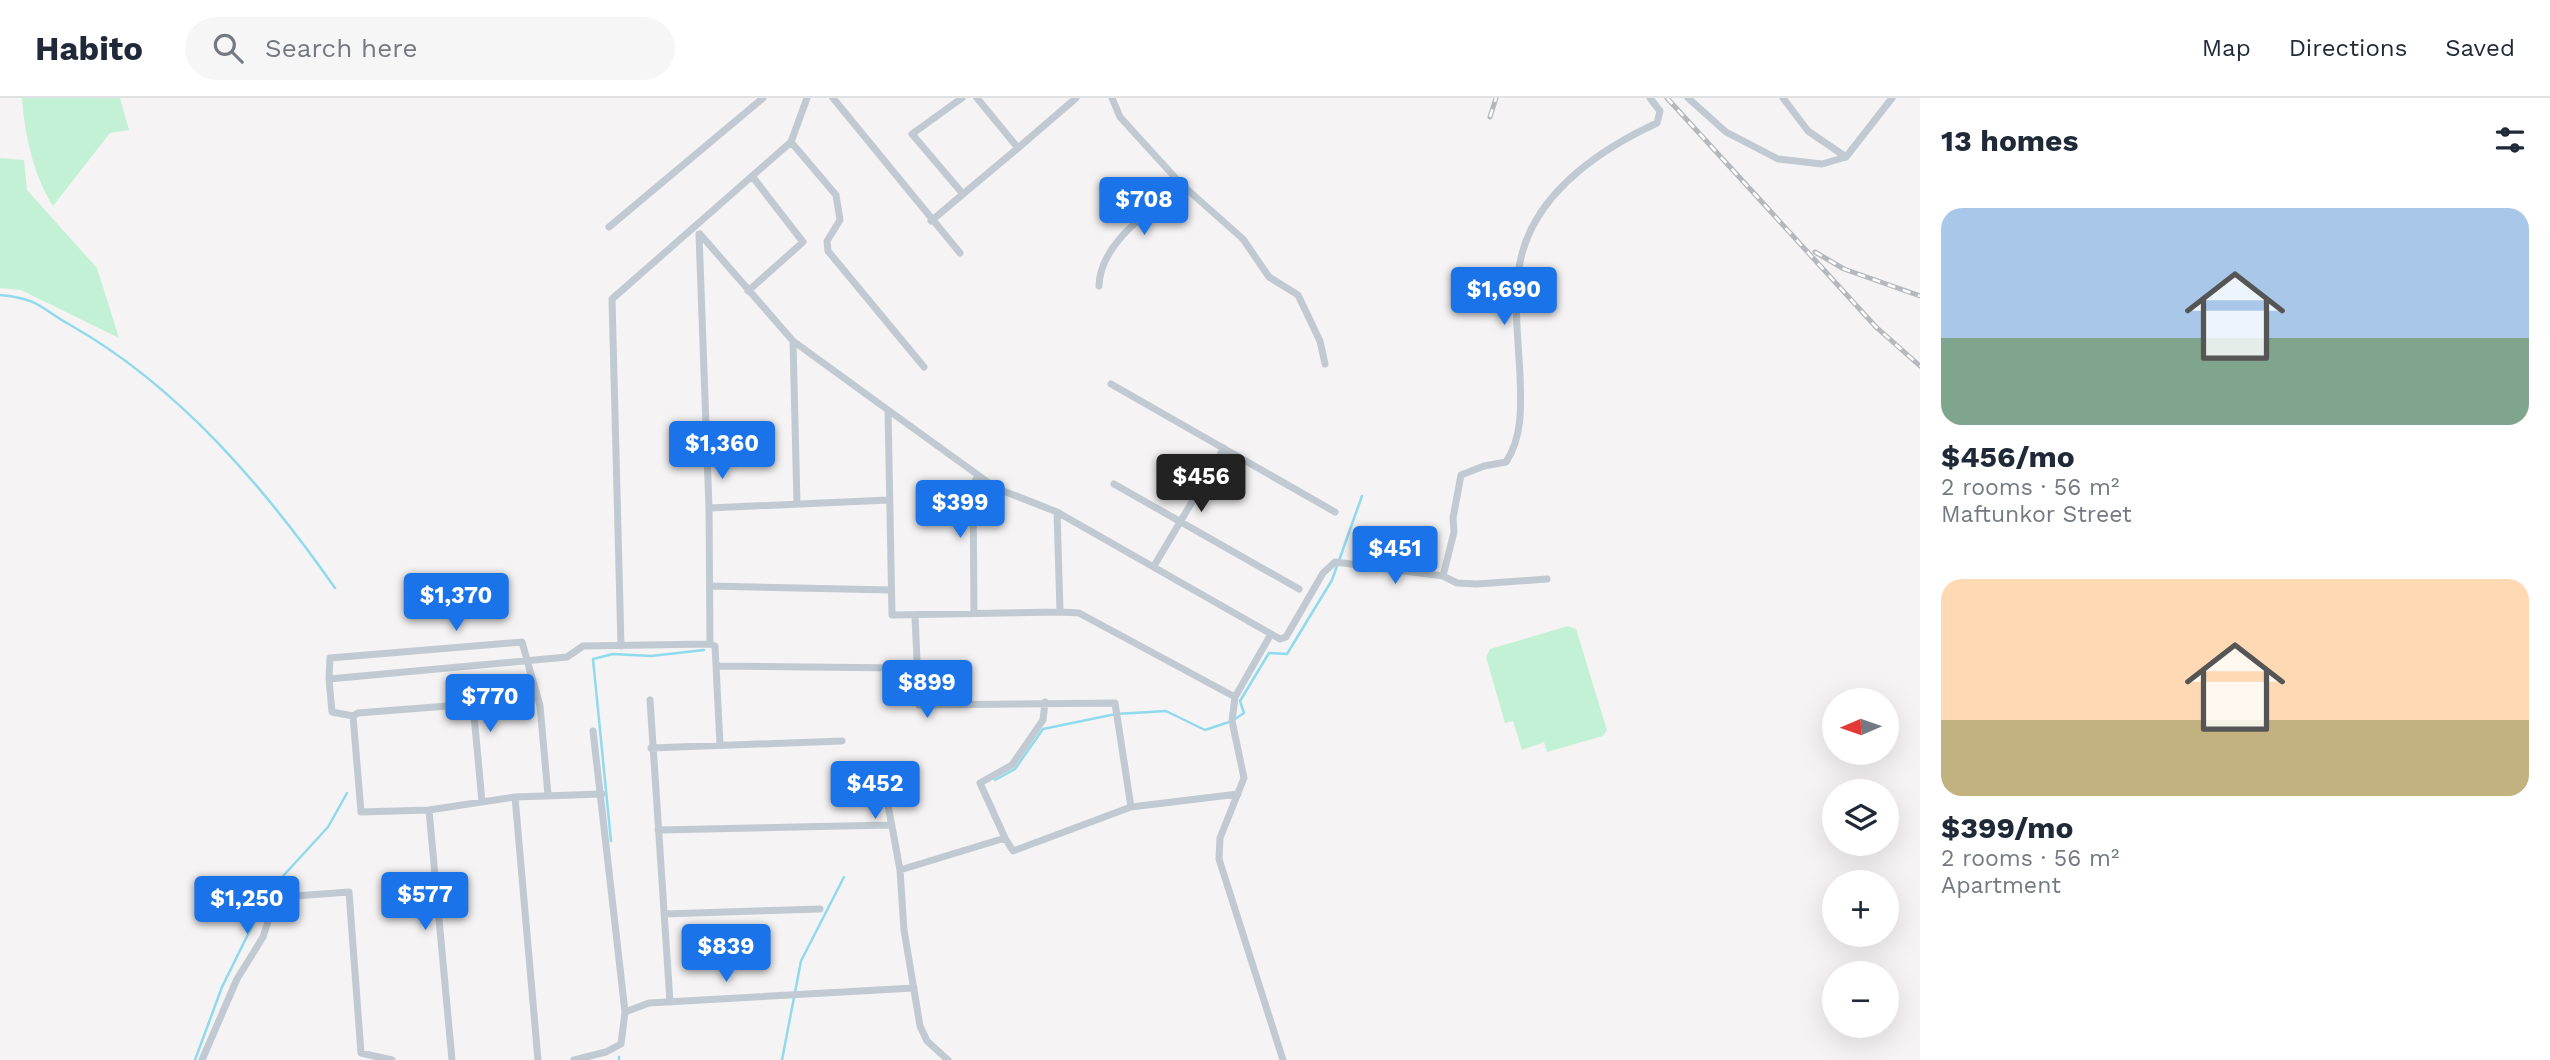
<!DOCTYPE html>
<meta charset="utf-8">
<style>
body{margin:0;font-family:"Work Sans",sans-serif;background:#f6f6f7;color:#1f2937;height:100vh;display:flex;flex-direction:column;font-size:26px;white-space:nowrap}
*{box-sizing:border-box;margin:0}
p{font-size:23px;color:#747a83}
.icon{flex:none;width:38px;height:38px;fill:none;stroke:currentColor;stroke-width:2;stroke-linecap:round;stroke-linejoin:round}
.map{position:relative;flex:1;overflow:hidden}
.panel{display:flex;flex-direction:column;background:#fff;width:630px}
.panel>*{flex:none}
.needle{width:46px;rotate:268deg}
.tools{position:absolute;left:1822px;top:590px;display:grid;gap:14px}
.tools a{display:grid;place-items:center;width:77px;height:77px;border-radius:50%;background:#fff;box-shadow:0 7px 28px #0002;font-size:35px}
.price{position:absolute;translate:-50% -60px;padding:0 16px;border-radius:7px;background:#1a73e8;color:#fff;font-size:23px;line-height:46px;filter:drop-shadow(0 2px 4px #0008)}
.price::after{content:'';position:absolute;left:50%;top:42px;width:21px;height:16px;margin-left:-10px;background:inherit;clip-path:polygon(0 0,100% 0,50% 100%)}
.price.current{background:#222;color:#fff}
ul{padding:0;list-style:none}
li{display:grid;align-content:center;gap:14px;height:371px;padding:0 21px}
li span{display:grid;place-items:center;height:217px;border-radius:21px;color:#555}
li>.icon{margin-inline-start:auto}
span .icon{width:126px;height:126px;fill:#fffc;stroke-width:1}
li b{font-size:30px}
h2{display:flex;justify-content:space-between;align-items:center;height:84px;padding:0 21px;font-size:30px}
header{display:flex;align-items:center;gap:42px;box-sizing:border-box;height:98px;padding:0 35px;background:#fff;border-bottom:2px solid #e0e1e3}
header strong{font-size:33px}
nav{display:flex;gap:38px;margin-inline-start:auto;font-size:24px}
.search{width:490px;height:63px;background:#f6f6f7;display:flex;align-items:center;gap:18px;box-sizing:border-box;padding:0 24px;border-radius:38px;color:#747a83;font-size:26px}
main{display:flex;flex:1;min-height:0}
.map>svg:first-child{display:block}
.grass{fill:#c3f1d5}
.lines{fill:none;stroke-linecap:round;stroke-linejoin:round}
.stream{stroke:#90daee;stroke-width:2.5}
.minor{stroke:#c1cad2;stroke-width:7}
.rail-casing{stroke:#b5b8bd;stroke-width:5}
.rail{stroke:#fff;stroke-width:2.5;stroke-dasharray:8;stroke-linecap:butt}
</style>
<header>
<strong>Habito</strong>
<div class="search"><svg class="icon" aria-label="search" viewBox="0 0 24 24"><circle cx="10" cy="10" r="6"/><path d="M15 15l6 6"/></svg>Search here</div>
<nav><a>Map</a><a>Directions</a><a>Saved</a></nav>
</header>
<main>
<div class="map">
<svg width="1920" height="962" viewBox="0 0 1920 962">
<rect width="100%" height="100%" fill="#f5f3f3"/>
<!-- grass -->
<path class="grass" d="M22,0H120L129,32L110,35L53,108C33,76 25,38 22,0Z
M0,60L24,62L27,92L97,170L119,240L21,192L0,190Z
M1568,528L1576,531L1607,632L1603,638L1547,654L1544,644L1522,652L1513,623L1505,625L1486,559L1490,551Z"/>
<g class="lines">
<!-- stream -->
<path class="stream" d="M0,197C41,201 39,210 72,228C179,289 265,390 335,490
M1235,621L1244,615L1240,603L1269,555L1287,556L1332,482L1362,398
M995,682L1015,671L1043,631L1116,616L1166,613L1205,632L1229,624
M611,743L593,561L613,556L651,558L704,552
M619,959V962
M195,962L222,889L263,806L284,777L328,729L347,695
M782,962L801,863L844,779"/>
<!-- minor -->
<path class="minor" d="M833,0L960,155
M962,0L912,36L963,96
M1112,0L1120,19L1181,86L1243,141L1269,179L1298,197L1320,243L1325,266
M1688,0L1726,34L1778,61L1822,66L1846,59L1892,0
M1783,0L1808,33L1846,59
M791,44L836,97L840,122L827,143L828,153L924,269
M1018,50L1076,0
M931,123L1018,50L977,0
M609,129L763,0
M699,136L709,410L710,546L715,548L720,647
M700,136L793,243L888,312L892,517L1060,514L1057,414L996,390L888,312
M1099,188C1100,144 1150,114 1181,86
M748,193L803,144L752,78
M793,243L797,406
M1111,286L1335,414
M1114,386L1299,491
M709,410L888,402
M1057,414L1280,541L1286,539L1323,475L1335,464L1443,478L1457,485L1477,486L1547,481
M1154,468L1224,350
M1443,478L1454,434L1453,420L1461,377L1484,368L1506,364C1523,339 1521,306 1520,277C1518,236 1511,188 1524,149C1543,90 1603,50 1657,25L1660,13L1650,0
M710,488L891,492
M1060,514L1079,515L1235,599
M974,515L973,388L978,377
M915,518L919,607L1115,605L1131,709L1013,753L1005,740
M1271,536L1235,599L1232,623L1244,680L1220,740L1219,761L1283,962
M621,548L612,201L791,44L807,0
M717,568L901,570
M329,581L567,559L583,548L710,546
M650,602L670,904
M473,606L358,615L353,618L361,714L429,712L515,699L602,696
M353,618L332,614L329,581L330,560L522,544L540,608L548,697
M593,633L625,914
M651,650L842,643
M881,669L900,772L904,832L920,928L927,943L948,962
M515,699L538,962
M482,704L473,606L535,599
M1131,709L1238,696
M429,712L452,962
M658,732L890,727
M900,772L1005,740L980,685L1012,667L1043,622L1045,604
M664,816L820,811
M202,962L237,881L263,839L274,805L281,799L349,794L361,955L392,962
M574,962L606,954L621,946L625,914L649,905L914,890"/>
<!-- rail casing -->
<g class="rail-casing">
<path id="rail" d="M1667,0L1876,229L1920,268
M1490,19L1496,0
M1815,154L1844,171L1920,198"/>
</g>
<!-- rail -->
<use href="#rail" class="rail"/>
</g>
</svg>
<div class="tools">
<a><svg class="needle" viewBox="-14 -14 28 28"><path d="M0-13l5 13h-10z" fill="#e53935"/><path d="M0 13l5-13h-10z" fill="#747a83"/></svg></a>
<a><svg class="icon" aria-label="layers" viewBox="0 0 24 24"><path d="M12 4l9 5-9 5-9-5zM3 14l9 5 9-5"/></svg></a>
<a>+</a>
<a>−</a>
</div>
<b class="price" style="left:1144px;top:139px">$708</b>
<b class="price" style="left:1504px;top:229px">$1,690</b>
<b class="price" style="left:722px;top:383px">$1,360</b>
<b class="price current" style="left:1201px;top:416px">$456</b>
<b class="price" style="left:960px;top:442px">$399</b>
<b class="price" style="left:1395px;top:488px">$451</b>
<b class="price" style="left:456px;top:535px">$1,370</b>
<b class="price" style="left:927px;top:622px">$899</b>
<b class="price" style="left:490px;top:636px">$770</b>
<b class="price" style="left:875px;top:723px">$452</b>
<b class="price" style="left:425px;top:834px">$577</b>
<b class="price" style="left:247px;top:838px">$1,250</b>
<b class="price" style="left:726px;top:886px">$839</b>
</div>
<section class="panel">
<h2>13 homes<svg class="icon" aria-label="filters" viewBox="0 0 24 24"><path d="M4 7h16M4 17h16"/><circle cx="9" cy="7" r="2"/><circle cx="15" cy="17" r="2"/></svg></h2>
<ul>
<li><span style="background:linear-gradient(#a9c7e8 60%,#7fa58c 0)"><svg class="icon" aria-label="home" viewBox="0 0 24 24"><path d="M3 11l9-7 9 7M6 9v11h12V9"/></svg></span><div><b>$456/mo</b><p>2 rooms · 56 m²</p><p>Maftunkor Street</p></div></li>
<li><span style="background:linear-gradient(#ffd9b3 65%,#c2b280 0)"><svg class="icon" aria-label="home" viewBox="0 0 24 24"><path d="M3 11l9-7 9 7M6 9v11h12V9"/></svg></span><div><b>$399/mo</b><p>2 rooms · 56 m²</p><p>Apartment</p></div></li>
</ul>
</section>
</main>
